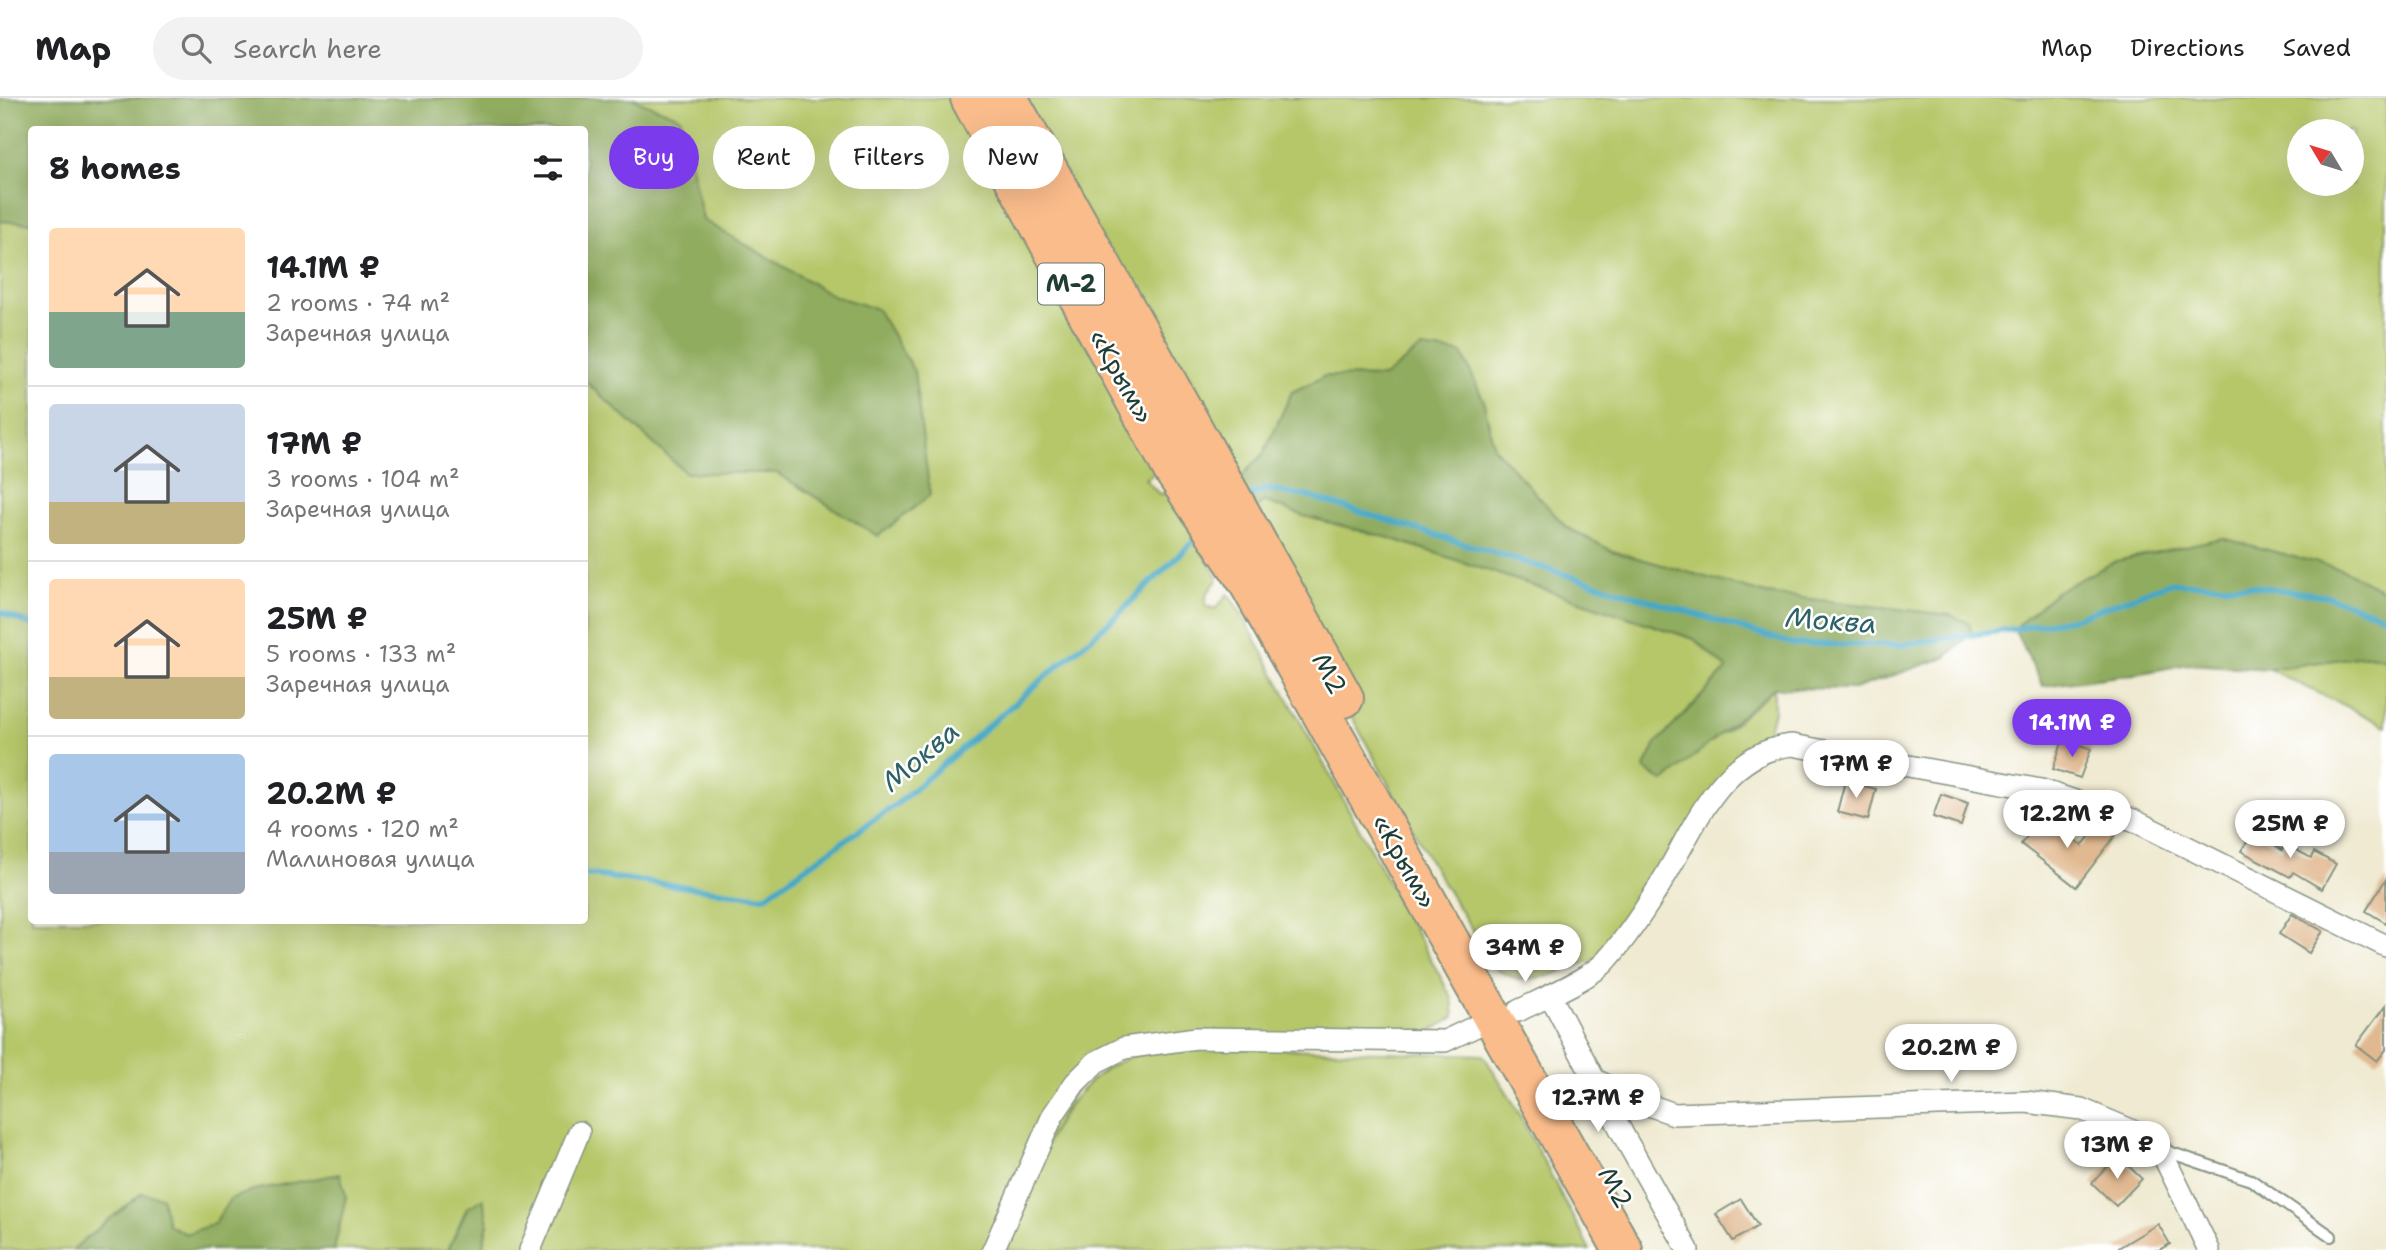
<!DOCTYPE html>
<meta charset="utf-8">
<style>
body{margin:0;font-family:"Shantell Sans",sans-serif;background:#f2f2f2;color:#202124;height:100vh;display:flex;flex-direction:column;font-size:26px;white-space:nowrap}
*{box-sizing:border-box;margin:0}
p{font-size:23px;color:#757577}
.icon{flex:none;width:38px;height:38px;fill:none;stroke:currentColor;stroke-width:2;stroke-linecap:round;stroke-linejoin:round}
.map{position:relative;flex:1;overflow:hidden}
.sheet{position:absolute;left:28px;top:28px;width:560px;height:798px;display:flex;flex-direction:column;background:#fff;border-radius:7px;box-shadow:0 7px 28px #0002}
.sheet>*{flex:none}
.banner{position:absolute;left:609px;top:28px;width:665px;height:63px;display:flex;gap:14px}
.needle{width:46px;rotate:308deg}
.controls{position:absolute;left:2287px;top:21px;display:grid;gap:14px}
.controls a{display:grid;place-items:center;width:77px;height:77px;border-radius:50%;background:#fff;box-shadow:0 7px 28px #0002;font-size:35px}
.price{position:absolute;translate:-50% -60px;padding:0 16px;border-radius:24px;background:#fff;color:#222;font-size:23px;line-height:46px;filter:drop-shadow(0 2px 4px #0008)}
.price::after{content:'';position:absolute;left:50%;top:42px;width:21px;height:16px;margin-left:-10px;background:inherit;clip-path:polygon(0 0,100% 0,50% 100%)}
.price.selected{background:#7c3aed;color:#fff}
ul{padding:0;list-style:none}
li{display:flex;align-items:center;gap:21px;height:175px;padding:0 21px}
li+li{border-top:2px solid #e0e0e0}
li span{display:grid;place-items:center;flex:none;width:196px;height:140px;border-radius:7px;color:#555}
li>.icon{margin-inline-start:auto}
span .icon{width:84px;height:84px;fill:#fffc;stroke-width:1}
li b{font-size:30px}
h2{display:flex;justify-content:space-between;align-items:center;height:84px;padding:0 21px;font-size:30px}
.chip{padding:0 24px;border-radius:32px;background:#fff;box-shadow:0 7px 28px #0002;font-size:24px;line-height:63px}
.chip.selected{background:#7c3aed;color:#fff}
header{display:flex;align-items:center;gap:42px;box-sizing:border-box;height:98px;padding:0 35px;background:#fff;border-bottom:2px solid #e0e0e0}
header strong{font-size:33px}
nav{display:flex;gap:38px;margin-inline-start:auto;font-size:24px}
.search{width:490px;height:63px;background:#f2f2f2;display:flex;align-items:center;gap:18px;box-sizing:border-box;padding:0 24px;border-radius:38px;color:#757577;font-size:26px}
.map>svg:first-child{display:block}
.green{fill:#b6c76a;stroke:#6a824f;stroke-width:2;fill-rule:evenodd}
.forest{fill:#90ac5e;stroke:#587449;stroke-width:2}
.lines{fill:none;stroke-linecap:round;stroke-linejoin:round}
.stream{stroke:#45a8c5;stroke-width:6}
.building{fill:#e1b991}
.lane-casing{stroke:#879482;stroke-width:14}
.street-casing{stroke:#879482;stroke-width:24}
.highway-casing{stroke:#879482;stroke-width:42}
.lane{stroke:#fff;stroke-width:10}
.street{stroke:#fff;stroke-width:21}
.highway{stroke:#fabc8b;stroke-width:38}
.labels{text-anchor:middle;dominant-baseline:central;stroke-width:5;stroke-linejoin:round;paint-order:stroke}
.shield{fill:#fff;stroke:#627771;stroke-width:2}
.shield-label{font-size:24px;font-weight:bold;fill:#1f3d34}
.street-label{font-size:26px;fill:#1f3d34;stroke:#fff}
.water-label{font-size:28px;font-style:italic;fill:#2c6267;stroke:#fff}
</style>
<header>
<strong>Map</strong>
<div class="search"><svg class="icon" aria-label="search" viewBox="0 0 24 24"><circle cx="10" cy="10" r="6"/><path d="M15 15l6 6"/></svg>Search here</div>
<nav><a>Map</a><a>Directions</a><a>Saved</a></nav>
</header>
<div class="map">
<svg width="2386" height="1152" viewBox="0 0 2386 1152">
<rect width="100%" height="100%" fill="#fff"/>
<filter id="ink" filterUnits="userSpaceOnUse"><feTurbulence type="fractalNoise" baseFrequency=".0143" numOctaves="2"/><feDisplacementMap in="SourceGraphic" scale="14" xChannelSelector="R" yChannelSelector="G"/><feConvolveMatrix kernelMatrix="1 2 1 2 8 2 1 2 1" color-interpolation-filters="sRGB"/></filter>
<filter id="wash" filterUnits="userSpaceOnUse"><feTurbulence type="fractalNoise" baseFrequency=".00686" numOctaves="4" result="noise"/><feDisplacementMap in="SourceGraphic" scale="28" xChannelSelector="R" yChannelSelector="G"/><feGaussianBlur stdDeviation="1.57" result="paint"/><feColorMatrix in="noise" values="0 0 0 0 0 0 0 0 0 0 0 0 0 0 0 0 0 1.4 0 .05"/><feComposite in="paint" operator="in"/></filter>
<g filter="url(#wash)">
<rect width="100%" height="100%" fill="#efead1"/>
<!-- green -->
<path class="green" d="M631,0H953L1158,373L1145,381L1159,396L1168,395L1218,481L1206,497V508L1215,511L1228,496L1241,515L1452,900L1454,919L1429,934L1095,956L987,1152H482L488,1125L483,1102L467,1110L448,1152H334V1146L292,1086L254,1092L214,1126L186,1136L168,1127L142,1095L72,1152H0V123L32,125V822H584L585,283L686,375H777L878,438L877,212L834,198L703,122L680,19Z
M1009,0H2386V494L2341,471L2057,493L2014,531L1972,535L1969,525L1950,517L1766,496L1612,453L1566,429L1494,350L1483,301L1422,250L1384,279L1325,278L1292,294L1264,355L1231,389ZM2300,33H2352V86H2300Z
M1264,403L1304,418L1390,440L1694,541L1727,571L1656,646L1725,634L1774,590V613L1767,638L1741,663L1664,775L1599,860L1549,878L1519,882L1497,872L1434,770L1251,433L1246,420Z
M2371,557L2386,561V628L2269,571Z
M1203,949L1483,957L1510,999L1590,1152H1001C1029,1091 1057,988 1123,962C1146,952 1179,953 1203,949Z"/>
<!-- forest -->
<path class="forest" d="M0,0H631L680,19L703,122L834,198L877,211L914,273L930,397L878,438L777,375H686L585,283L584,32H32L31,125L0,123Z
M1421,250L1462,255L1483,301L1494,350L1566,429L1612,453L1766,496L1950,517L1969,525L1972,535L1946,559L1854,591L1774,590L1664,684L1644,671L1656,646L1727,571L1694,541L1390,440L1304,418L1264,403L1246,420L1231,389L1264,355L1292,294L1325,278L1384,279Z
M2222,440L2341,471L2386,494V561L2371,557L2269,571L2188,566L2142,575L2043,588L2014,531L2057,493L2116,463Z
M340,1076L346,1099L334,1152H72L142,1095L162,1099L168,1127L186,1136L214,1126L230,1101L254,1092Z
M483,1101L488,1125L482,1152H448L467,1110Z"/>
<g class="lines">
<!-- stream -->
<path class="stream" d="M1245,399L1267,391L1311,399L1793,546L1898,547L2014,531L2076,520L2169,485L2253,488L2327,498L2386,519
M0,514L32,527
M584,776L764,799L898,705L1114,520L1201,436"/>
</g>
<g id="blocks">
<!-- building -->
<path class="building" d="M2063,641L2091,651L2080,680L2053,671Z
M1845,683L1876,691L1868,722L1837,714Z
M1941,696L1968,705L1961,728L1933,719Z
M2043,718L2082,748L2099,726L2115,738L2076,789L2021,746Z
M2254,733L2282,752L2285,746L2311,760L2314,754L2336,766L2322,791L2293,774L2290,779L2241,753Z
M2386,781V825L2366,813Z
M2292,816L2323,833L2309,855L2279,836Z
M2386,907V952L2377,963L2356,947Z
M2118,1058L2142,1081L2116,1108L2092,1085Z
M1741,1101L1758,1128L1733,1143L1716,1116Z
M2158,1126L2170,1146L2159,1152H2115Z"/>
</g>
</g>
<g filter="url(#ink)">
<use href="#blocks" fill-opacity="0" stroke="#879482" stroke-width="2"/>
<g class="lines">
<!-- lane casing -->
<g class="lane-casing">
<path id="lane" d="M2163,1052L2251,1082L2331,1138"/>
</g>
<!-- street casing -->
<g class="street-casing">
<path id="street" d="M1550,897L1626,1042L1688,1152
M1518,913C1540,902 1591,880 1606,863C1630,836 1649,806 1667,775C1697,723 1724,654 1792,647L2041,692L2133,722L2386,848
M1594,981L1632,1001L1674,1016L2026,1004L2081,1011L2133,1033L2160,1051L2209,1152
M530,1152L579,1034
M993,1152L1053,1017L1075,985L1096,964L1124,950L1196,940L1445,943L1491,921"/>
</g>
<!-- highway casing -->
<g class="highway-casing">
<path id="highway" d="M970,0L1173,372L1248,484L1623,1152
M1008,0L1344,600"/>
</g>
<!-- lane -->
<use href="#lane" class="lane"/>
<!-- street -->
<use href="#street" class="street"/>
<!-- highway -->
<use href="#highway" class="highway"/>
</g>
</g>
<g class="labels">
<!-- shield labels -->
<rect class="shield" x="1038" y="165.5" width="66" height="41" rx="5"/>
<g class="shield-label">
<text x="1071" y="186">М-2</text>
</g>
<!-- street labels -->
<g class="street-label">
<text transform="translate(1122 278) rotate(61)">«Крым»</text>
<text transform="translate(1330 575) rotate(61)">М2</text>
<text transform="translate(1405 763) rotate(61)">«Крым»</text>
<text transform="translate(1616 1089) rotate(61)">М2</text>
</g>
<!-- water labels -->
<g class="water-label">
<text transform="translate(1831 522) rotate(4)">Моква</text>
<text transform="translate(920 658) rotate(-40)">Моква</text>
</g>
</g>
</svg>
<div class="controls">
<a><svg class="needle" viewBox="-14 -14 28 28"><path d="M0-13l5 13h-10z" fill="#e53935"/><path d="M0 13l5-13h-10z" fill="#757577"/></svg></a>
</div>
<b class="price selected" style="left:2072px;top:661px">14.1M ₽</b>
<b class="price" style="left:1856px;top:702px">17M ₽</b>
<b class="price" style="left:2067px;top:752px">12.2M ₽</b>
<b class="price" style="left:2290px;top:762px">25M ₽</b>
<b class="price" style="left:1525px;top:886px">34M ₽</b>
<b class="price" style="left:1951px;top:986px">20.2M ₽</b>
<b class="price" style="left:1598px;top:1036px">12.7M ₽</b>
<b class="price" style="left:2117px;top:1083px">13M ₽</b>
<div class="banner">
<a class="chip selected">Buy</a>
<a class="chip">Rent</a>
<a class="chip">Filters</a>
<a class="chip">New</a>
</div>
<section class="sheet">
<h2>8 homes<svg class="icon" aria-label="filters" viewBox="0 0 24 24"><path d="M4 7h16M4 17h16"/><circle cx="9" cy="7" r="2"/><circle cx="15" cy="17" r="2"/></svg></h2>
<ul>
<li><span style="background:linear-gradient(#ffd9b3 60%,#7fa58c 0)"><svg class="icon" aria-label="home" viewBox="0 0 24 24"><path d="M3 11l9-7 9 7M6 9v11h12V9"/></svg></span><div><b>14.1M ₽</b><p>2 rooms · 74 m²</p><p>Заречная улица</p></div></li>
<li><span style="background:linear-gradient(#c9d6e8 70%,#c2b280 0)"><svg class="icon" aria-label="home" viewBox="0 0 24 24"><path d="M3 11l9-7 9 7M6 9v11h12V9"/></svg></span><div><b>17M ₽</b><p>3 rooms · 104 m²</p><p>Заречная улица</p></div></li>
<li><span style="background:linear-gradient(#ffd9b3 70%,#c2b280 0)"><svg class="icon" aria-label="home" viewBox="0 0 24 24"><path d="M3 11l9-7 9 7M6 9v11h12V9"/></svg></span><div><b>25M ₽</b><p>5 rooms · 133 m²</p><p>Заречная улица</p></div></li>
<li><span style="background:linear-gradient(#a9c7e8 70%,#9aa5b1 0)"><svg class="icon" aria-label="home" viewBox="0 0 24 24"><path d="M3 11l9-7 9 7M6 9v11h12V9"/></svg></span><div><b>20.2M ₽</b><p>4 rooms · 120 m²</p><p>Малиновая улица</p></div></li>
</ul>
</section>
</div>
